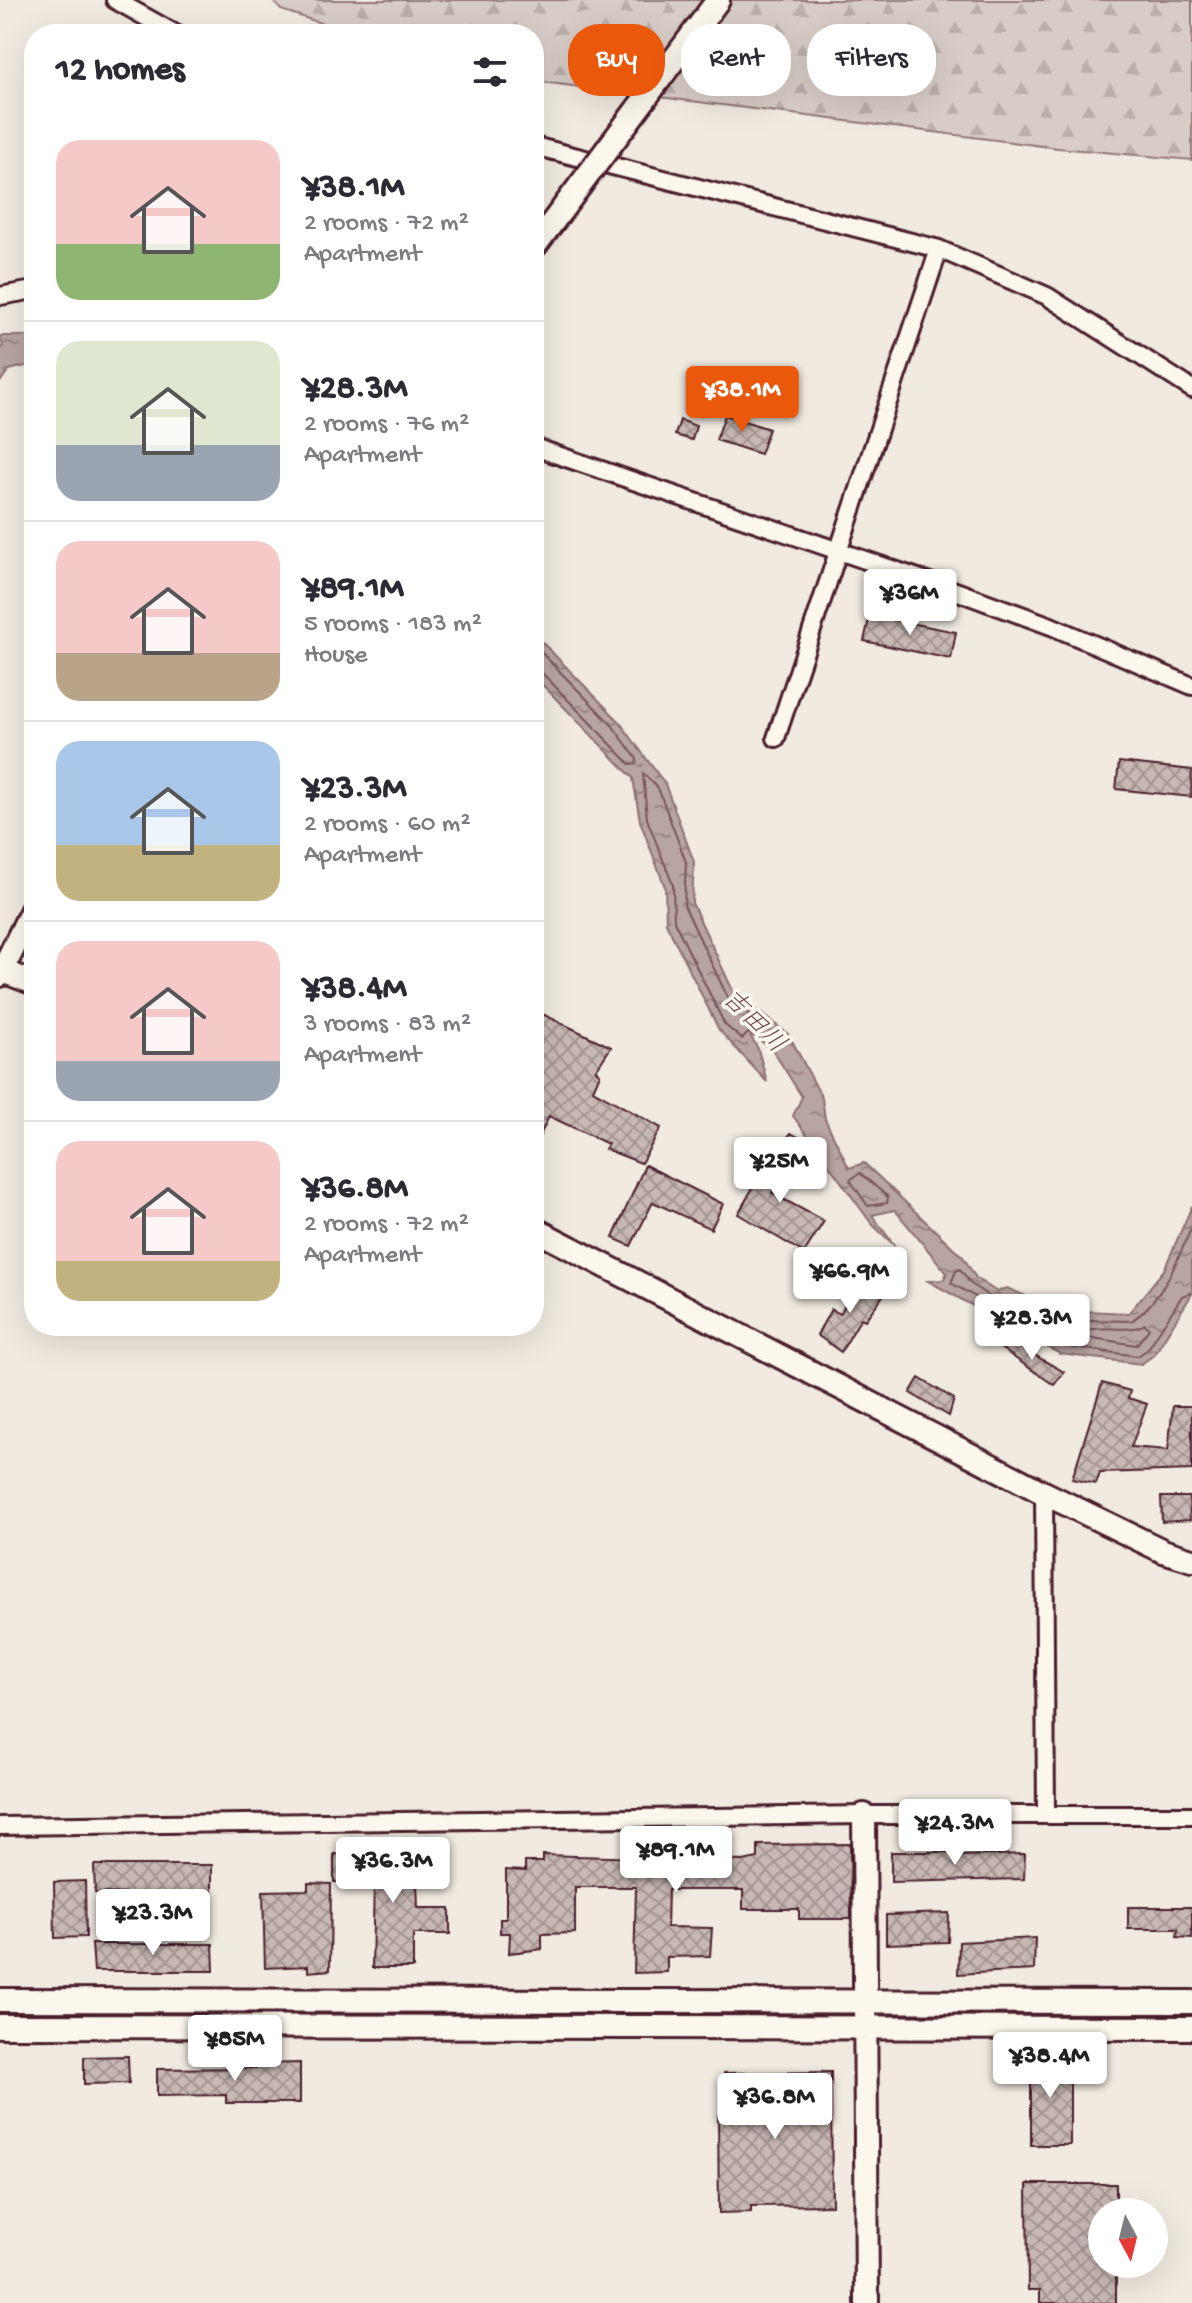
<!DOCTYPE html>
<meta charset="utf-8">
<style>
body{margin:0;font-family:"Gochi Hand","Klee One",sans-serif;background:#f2f2f3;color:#2b2b33;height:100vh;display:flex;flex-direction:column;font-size:30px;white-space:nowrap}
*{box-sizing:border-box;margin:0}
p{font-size:26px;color:#7c7c81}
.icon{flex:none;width:44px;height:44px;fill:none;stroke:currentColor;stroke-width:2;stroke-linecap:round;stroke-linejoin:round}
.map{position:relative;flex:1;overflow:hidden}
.details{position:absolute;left:24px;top:24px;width:520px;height:1312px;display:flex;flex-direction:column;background:#fff;border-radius:32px;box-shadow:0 8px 32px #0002}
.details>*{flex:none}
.guide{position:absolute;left:568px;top:24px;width:504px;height:72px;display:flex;gap:16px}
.needle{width:52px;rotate:173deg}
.tools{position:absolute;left:1088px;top:2198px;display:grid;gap:16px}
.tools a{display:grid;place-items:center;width:80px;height:80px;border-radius:50%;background:#fff;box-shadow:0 8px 32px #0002;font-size:40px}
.price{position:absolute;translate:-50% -68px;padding:0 18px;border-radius:8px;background:#fff;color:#222;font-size:26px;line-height:52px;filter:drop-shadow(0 2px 4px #0008)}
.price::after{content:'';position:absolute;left:50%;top:48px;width:24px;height:18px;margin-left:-12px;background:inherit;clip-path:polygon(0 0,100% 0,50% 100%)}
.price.selected{background:#ea580c;color:#fff}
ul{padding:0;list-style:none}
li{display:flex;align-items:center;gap:24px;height:200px;padding:0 32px}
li+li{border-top:2px solid #e1e1e2}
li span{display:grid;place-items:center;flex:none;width:224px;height:160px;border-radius:24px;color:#555}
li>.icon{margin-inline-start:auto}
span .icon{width:96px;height:96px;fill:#fffc;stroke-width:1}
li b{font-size:34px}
h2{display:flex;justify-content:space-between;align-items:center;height:96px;padding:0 32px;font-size:34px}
.chip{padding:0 28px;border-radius:32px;background:#fff;box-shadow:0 8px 32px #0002;font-size:28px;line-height:72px}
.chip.selected{background:#ea580c;color:#fff}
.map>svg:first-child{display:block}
.forest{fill:url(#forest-firs);stroke:#917678;stroke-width:2}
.water{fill:url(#water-ripples);stroke:#8c6f72;stroke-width:2}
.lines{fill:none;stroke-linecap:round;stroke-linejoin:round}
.shore{stroke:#76545b;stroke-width:2}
.building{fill:url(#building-cross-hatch);stroke:#4a1f2b;stroke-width:2}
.minor-casing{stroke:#4a1f2b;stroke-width:22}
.tertiary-casing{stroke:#4a1f2b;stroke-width:28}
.minor{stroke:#fbf7ec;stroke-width:16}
.tertiary{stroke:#fbf7ec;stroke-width:22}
.tertiary-bridge-casing{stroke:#4a1f2b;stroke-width:28;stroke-linecap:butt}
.tertiary-bridge{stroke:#fbf7ec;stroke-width:22}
.labels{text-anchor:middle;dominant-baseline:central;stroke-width:7;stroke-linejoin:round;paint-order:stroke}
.water-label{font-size:26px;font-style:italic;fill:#704e55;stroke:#fbf7ec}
</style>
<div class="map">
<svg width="1192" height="2303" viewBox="0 0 1192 2303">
<defs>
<pattern id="forest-firs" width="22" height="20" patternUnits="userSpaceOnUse" patternTransform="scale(2)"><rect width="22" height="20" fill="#d8ccc6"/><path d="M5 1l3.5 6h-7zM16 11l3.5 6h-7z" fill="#bbafaa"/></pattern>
<pattern id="water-ripples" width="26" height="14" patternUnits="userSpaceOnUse" patternTransform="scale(2)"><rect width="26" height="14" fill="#b8a4a2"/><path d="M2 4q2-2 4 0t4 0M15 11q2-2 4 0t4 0" fill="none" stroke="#988584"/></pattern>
<pattern id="building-cross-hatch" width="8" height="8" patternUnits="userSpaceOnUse" patternTransform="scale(2)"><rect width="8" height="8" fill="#c8b8b3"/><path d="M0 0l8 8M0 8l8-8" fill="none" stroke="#a49592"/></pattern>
</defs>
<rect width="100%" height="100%" fill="#f0eae0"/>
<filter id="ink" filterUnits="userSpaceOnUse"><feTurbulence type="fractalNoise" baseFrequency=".0125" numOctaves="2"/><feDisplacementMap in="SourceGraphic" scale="16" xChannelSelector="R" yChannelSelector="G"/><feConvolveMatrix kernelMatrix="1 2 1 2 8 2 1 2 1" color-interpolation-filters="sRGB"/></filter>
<g filter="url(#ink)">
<!-- forest -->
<path class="forest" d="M272,0H1192V160L1058,148L534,81V34H354L281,10Z"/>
<!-- water -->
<path class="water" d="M0,336H34V364L9,370L0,382V349L3,346Z
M534,634L618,720L665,784L694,862L692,903L734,993L789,1035L822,1098L825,1119L849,1168L864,1163L963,1257L976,1278L997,1292L1007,1288L1072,1316L1086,1311L1129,1313L1164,1270L1192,1206V1294L1154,1355L1141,1364L1060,1354L928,1281L943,1280L947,1273L895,1210L872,1215L895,1246L872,1224L793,1116L802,1097L772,1049L749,1033L758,1049L767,1082L719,1030L666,923L665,887L640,821L633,778L534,676Z"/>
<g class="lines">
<!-- shore -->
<path class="shore" d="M534,645L612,725L637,759L636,764H630L543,674L534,671
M643,773L658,788L686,862L684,905L707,954L728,998L759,1023L742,1039L725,1025L674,921L673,885L647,819Z
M860,1173L888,1197L887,1203L868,1206L850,1180Z
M1192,1226C1178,1259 1163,1301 1131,1321L1087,1320L1069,1323L1008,1297L993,1299L971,1284L960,1269L956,1271L951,1283L1062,1346L1138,1356L1148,1349L1182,1296L1192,1293
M1145,1324L1149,1329L1136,1345L1080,1336C1092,1320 1127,1336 1145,1324Z"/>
</g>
<!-- building -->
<path class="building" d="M725,415L769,429L760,454L716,440Z
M680,420L696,426L692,440L675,435Z
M870,615L956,632L951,659L864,641Z
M1119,762L1192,770L1191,797L1116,789Z
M534,1010L611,1047L596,1070L600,1074L593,1090L661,1128L641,1163L605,1149L608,1144L549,1116L534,1148Z
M791,1133L798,1137L772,1193L824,1221L804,1253L738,1214L763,1170Z
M645,1165L723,1204L711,1229L653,1202L631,1246L613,1238Z
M861,1277L885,1293L865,1320L861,1318L841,1352L817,1335L831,1309L840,1314Z
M1005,1338L1064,1372L1054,1385L999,1347Z
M919,1378L954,1399L949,1416L910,1393Z
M1102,1383L1130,1391L1128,1398L1147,1404L1131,1447L1168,1450L1173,1406H1192V1470L1100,1473L1096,1484L1072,1479Z
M1161,1497H1189L1190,1520L1162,1522Z
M850,1844L851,1919H799V1909H743V1890H668L667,1927L712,1928L710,1956L667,1957V1972L634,1973L636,1887H575V1933L542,1934V1949L509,1953L510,1933H500V1919H506V1870L525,1871V1862H543V1855L743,1861L758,1858V1845Z
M891,1852H959L958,1856L1025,1854L1024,1879L891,1882Z
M334,1854L416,1856L418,1908H450V1934H413V1968H372L374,1882H334Z
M94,1865H212V1896L95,1893Z
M85,1881L86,1937L55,1938L54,1882Z
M308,1883L331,1884L330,1970L308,1972V1966L265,1968L263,1891L308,1890Z
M1128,1907H1192V1938L1177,1937L1178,1929H1128Z
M949,1913L948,1942L886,1944V1915Z
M1035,1938L1034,1970L958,1974L959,1942Z
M92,1944H213L214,1971H94Z
M1031,2055H1070V2145H1031Z
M128,2056L129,2083L84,2084V2057Z
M300,2063V2103H226V2095L157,2096V2069L256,2068L255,2064Z
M831,2072L832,2205L751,2206V2212L719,2213L718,2115H724V2073Z
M1027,2184H1116V2212H1102V2264H1116V2303H1040V2290H1028Z"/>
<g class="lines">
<!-- minor casing -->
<g class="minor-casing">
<path id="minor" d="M115,0L176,34
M534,146L939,249L1047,296L1192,389
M0,296L34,290
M534,447L953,590L1051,626L1192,686
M776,738L939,249
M1044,1493L1046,1815
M0,1826L864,1815H1192"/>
</g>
<!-- tertiary casing -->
<g class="tertiary-casing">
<path id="tertiary" d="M644,100L718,0
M0,970L34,983
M0,975L34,906
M534,1229L1044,1493L1163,1551L1192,1560
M864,1815L867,2303
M0,2000L1192,2002
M0,2026L1192,2028"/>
</g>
<!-- minor -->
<use href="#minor" class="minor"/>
<!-- tertiary -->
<use href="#tertiary" class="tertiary"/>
<!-- tertiary-bridge casing -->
<g class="tertiary-bridge-casing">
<path id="tertiary-bridge" d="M534,247L644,100"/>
</g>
<!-- tertiary-bridge -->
<use href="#tertiary-bridge" class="tertiary-bridge"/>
</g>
</g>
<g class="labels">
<!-- water labels -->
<g class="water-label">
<text transform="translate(752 1023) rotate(45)">吉田川</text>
</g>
</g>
</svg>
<div class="tools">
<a><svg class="needle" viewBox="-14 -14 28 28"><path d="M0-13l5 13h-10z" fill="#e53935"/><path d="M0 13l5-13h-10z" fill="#7c7c81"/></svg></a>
</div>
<b class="price selected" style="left:742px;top:434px">¥38.1M</b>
<b class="price" style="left:910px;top:637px">¥36M</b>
<b class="price" style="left:780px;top:1205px">¥25M</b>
<b class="price" style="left:850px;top:1315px">¥66.9M</b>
<b class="price" style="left:1032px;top:1362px">¥28.3M</b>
<b class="price" style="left:955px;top:1867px">¥24.3M</b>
<b class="price" style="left:676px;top:1894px">¥89.1M</b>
<b class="price" style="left:393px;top:1905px">¥36.3M</b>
<b class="price" style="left:153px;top:1957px">¥23.3M</b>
<b class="price" style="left:235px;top:2083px">¥85M</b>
<b class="price" style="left:1050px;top:2100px">¥38.4M</b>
<b class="price" style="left:775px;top:2141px">¥36.8M</b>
<div class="guide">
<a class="chip selected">Buy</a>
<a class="chip">Rent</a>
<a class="chip">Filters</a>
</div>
<section class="details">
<h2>12 homes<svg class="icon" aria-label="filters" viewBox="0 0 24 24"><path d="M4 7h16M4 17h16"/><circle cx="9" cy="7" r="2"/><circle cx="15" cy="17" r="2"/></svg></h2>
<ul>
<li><span style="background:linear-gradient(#f6c9c9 65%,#8fb573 0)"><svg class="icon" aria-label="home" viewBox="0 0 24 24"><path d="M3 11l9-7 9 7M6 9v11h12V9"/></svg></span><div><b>¥38.1M</b><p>2 rooms · 72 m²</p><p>Apartment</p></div></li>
<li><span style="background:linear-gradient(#dfe7d0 65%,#9aa5b1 0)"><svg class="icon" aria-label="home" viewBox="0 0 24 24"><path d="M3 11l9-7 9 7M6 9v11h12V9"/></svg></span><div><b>¥28.3M</b><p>2 rooms · 76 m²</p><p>Apartment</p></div></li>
<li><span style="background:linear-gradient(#f6c9c9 70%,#b9a48a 0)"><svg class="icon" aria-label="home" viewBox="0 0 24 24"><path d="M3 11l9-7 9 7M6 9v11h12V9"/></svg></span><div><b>¥89.1M</b><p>5 rooms · 183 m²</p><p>House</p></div></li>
<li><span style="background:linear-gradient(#a9c7e8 65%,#c2b280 0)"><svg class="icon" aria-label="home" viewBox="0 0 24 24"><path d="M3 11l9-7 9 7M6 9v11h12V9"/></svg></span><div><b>¥23.3M</b><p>2 rooms · 60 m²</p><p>Apartment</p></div></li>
<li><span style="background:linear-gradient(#f6c9c9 75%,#9aa5b1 0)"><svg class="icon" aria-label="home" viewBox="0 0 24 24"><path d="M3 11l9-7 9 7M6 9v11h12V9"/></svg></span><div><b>¥38.4M</b><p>3 rooms · 83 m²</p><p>Apartment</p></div></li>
<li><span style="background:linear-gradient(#f6c9c9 75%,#c2b280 0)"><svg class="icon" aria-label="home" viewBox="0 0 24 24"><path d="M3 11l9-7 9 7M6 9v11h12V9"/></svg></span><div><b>¥36.8M</b><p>2 rooms · 72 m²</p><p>Apartment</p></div></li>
</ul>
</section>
</div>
